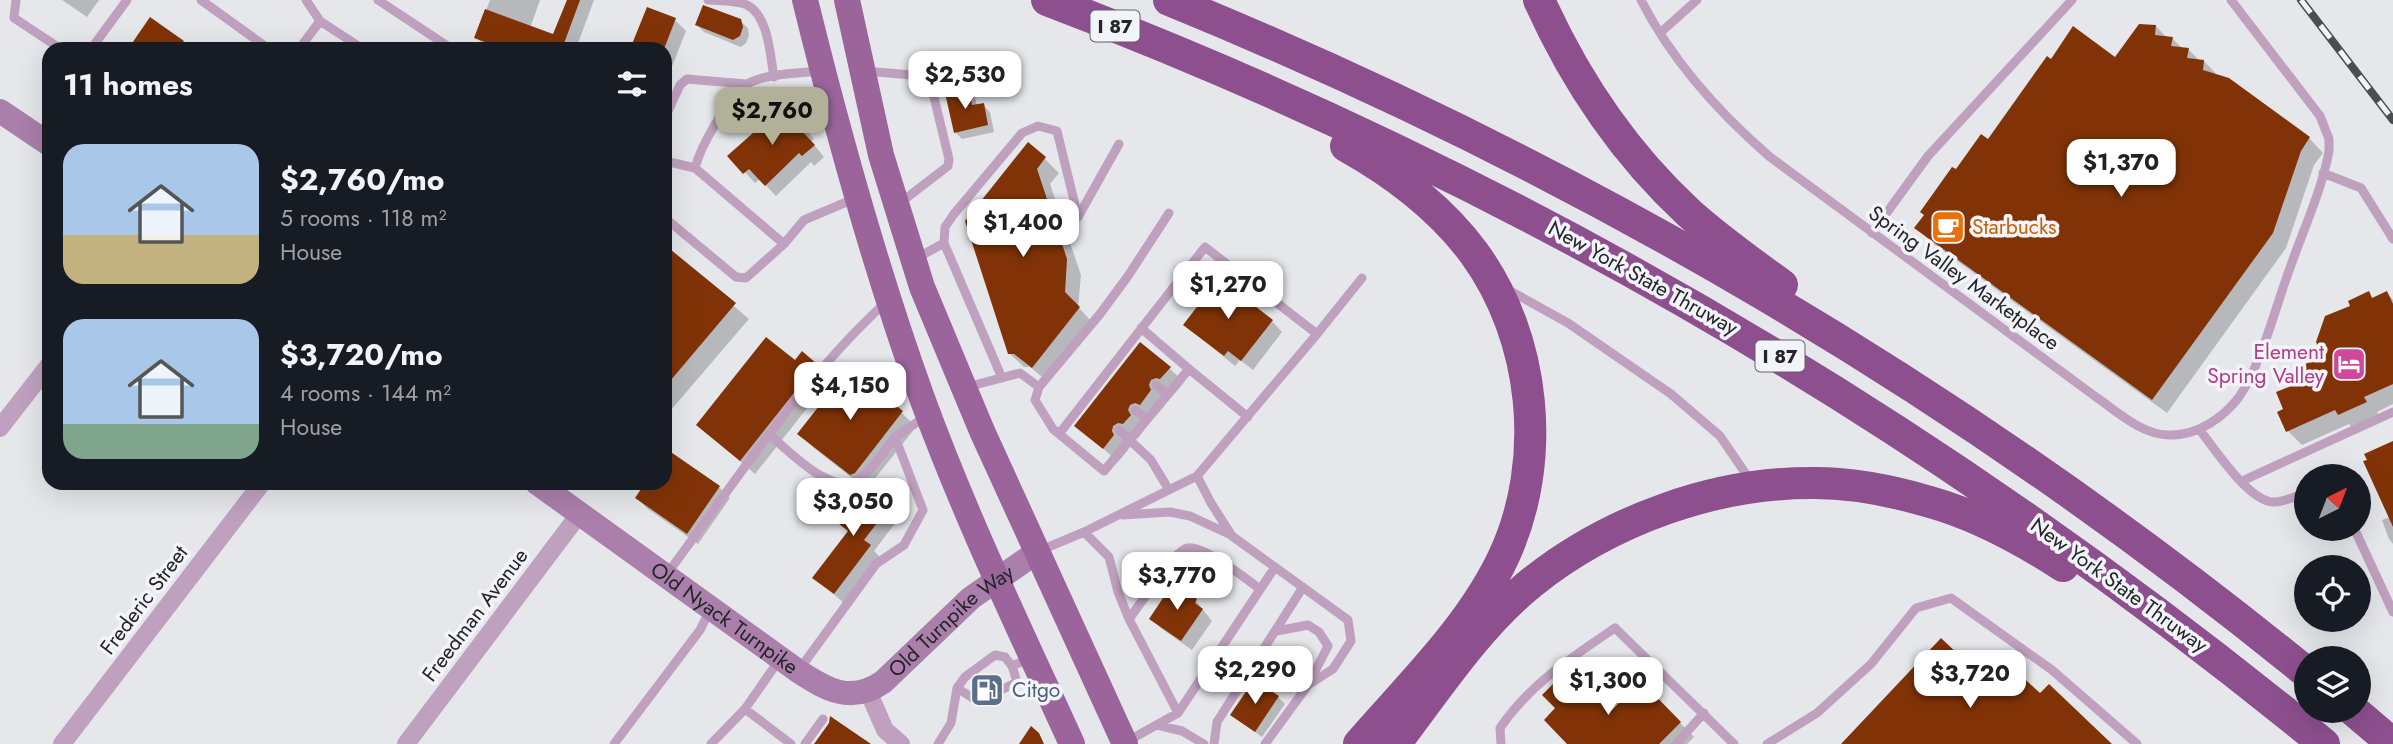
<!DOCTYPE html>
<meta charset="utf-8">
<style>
body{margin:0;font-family:Jost,sans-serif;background:#20242c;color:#f1f3f6;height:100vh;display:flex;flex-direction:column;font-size:26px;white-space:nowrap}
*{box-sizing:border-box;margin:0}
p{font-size:23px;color:#9ea1a6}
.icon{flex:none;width:38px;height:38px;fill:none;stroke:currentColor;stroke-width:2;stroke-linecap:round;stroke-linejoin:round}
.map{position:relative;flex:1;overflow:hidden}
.details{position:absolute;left:42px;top:42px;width:630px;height:448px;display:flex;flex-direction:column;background:#171b24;border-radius:21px;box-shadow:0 7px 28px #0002}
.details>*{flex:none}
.needle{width:46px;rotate:42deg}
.buttons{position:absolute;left:2294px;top:464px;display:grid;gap:14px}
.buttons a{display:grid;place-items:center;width:77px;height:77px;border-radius:50%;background:#171b24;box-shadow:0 7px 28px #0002;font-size:35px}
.price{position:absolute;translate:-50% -60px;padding:0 16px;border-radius:14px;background:#fff;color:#222;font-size:23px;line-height:46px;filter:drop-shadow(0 2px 4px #0008)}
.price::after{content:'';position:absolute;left:50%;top:42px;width:21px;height:16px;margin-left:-10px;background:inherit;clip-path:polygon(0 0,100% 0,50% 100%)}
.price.active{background:#b3b09a;color:#111}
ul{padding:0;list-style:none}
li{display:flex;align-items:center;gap:21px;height:175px;padding:0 21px}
li span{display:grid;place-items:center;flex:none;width:196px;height:140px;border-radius:21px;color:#555}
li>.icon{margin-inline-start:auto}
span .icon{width:84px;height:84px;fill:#fffc;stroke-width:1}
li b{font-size:30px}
h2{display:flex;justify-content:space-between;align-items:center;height:84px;padding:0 21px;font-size:30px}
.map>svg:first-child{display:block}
.shadow{fill:#0003}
.building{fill:#813307}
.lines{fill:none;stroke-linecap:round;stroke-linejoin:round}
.lane{stroke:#bfa1bf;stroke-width:9}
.street{stroke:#bfa1bf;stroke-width:18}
.secondary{stroke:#aa7fab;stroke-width:24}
.primary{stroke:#9b659c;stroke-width:26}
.highway{stroke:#8d4f8e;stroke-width:32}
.rail-casing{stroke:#4c4d50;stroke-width:8}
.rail{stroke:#f2f4f9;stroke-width:5;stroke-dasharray:16;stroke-linecap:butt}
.labels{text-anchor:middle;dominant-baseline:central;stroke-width:7;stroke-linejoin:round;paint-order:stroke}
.shield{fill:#f2f4f9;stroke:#626366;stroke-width:2}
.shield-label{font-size:19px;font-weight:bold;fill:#242527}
.food-label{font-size:21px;fill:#c56008;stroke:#f2f4f9;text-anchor:start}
.street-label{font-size:21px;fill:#242527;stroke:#f2f4f9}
.hotel-label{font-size:21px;fill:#b23c85;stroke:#f2f4f9;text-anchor:end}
.service-label{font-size:21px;fill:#4e5e75;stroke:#f2f4f9;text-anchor:start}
</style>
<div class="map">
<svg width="2393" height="744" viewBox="0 0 2393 744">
<rect width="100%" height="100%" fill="#e5e7eb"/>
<!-- shadow -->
<path class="shadow" d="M62,0H99L87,17Z
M490,0H540L530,28L554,37L569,0H594L577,46L586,49L487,48L476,37Z
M151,19L183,42L190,49H137Z
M675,20L686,31L665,84V49H632Z
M740,21L748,28L749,35L746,43L741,47L704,32L697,25Z
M2156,26L2167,38H2172L2183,49H2188L2200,61H2204L2219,77L2228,79L2309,138L2323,153L2314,165L2286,248L2167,413L1931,242L1917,228L1956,172L1988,142L2051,61L2115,60Z
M968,90L975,97L977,106L983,105L990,112L994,132L962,139L955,132Z
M800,123L814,139L811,141L824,157L814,166L811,162L776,196L760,179L755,183L730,156Z
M1044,158L1059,173L1050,184L1081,275L1078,307L1093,323L1047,381L1030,367H1024L1009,353L967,222Z
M665,247L749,319L665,417Z
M2387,293L2393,300V404L2377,412L2380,417L2353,429L2349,424L2302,445L2288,431L2286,409L2296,386L2325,357L2352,307L2368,294L2374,299Z
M1272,321L1282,332L1253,370L1240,360L1235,366L1185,325Z
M795,363L816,365L830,379L755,474L698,425Z
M1169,368L1184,382L1175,393L1171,391L1162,400L1165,405L1154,418L1150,416L1141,425L1144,430L1138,438L1133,437L1126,447L1128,450L1118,462L1077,425Z
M849,371L902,413L916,427L869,486L902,514L874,551L880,557L845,604L815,578L849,532L866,489L814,448L800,434Z
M2393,443V544L2389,539L2382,520L2390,517Z
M668,452L719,487L730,498L698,544L648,509L637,498L647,483H665V457Z
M1174,585L1196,601L1212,621L1192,650L1162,629L1151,619Z
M1641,683L1694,737L1687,744H1570V694L1612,712Z
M1278,697L1285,704L1262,737L1232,715Z"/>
<!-- building -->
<path class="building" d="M567,0H580L562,49H504L474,38L485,9L553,34Z
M703,5L741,19L743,27L740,36L733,40L695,25Z
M647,7L676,18L664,49H630Z
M150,17L184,41L178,49H128Z
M2139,24L2156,25L2155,35L2173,37L2171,46L2189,48L2187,58L2204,60L2203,70L2229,78L2310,137L2301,151L2273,233L2152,400L1914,228L1924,215L1920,212L1952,167L1956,169L1981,134L1988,139L2047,56L2051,59L2073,26L2115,57Z
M969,88L972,105L984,103L988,125L954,133L945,93Z
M784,110L787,112L790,110L804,127L801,130L815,145L802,156L799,153L765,186L749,169L743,174L727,156L770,118L772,120Z
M1028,142L1046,157L1037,169L1067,259L1065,292L1080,307L1032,368L1014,354H1008L965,221Z
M665,245L736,303L665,387Z
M1219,278L1273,320L1241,361L1228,351L1224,356L1183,325Z
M2369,291L2372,298L2387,291L2393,304V384L2364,397L2367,402L2338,415L2335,410L2286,432L2277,412L2283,409L2276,392L2294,385L2288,372L2323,356L2316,342L2325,316L2350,306L2348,301Z
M766,337L795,360L802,351L817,364L740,461L696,425Z
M1140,342L1171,367L1160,379L1156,378L1151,380L1149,385L1151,390L1140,405L1135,403L1130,405L1128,410L1131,415L1123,424L1118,423L1113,426L1112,431L1114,435L1103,449L1074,426Z
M849,368L903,411L855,473L850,475L797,434Z
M2393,441V527L2363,461L2367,460L2364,454Z
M665,448L720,486L687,534L635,498L645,483H665Z
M868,483L893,502L864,540L871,545L834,594L812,578L848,531L838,523Z
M1173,583L1197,599L1195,603L1203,609L1181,641L1149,619Z
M1941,638L1997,691L2016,671L2040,693L2049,684L2112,744H1841Z
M1558,679L1570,692L1582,680L1612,710L1641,681L1681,722L1659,744H1567L1544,720L1555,708L1542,695Z
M1254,680L1279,696L1255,732L1230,715Z
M830,716L871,744H814L829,723Z
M1031,726L1039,733L1044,744H1019Z"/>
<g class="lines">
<!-- lane -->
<path class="lane" d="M16,0L14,18L61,49
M201,0L269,49
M306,0L320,21L363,49
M378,0L452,49
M708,0C721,1 736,0 747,5C769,16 770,56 774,77
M1641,0C1672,61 1718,112 1770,157L2096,397C2118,412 2143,436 2171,435C2198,435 2223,418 2239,397C2261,366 2276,305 2290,268C2303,230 2322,190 2329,151V139L2320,116L2231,0
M1660,33L1697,0
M91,49L127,0
M299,49L320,21
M820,71C801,73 760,74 746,85C727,100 701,145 695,168L784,244L804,220L856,198
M865,71L912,75L931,85L949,159L948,166L900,203
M665,118L680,85L687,79L746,84
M665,161L695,168
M2323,173L2361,188L2393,239
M1169,213L1128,276L1100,314L1039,387L1035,400L1053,429L1104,471L1189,369L1248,417
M665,218L736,277L746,278L784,244
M1872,233L1928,156L2072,0
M944,243L945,227L954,214L1022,133L1038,126L1057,131L1078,217L1119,144
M917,258L944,243L1002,378
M1505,288L1568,323L1671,394L1720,436L1750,480
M1141,328L1189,369
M1317,334L1362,278
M1156,385L1168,394
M967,387L1020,373L1039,387
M1135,410L1147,419
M2199,429C2215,449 2249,502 2274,502C2285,502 2297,496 2306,492
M1119,430L1151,460L1169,490
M770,435C789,451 833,498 859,479C873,469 884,451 895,437
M1197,476L1211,503L1232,536L1348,620L1351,641L1333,669L1308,685L1265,744
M2242,481L2393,412
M1123,515L1170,512L1190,516L1231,535
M2354,528L2393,612
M1084,532L1109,557L1118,592L1129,619L1178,713
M1039,551L1084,532L1197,476L1317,334L1205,247L1059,434
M667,574C736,481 800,381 886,302
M1129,619L1170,562C1175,557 1180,551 1187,548C1203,544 1246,579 1260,589
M1277,631L1308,625L1319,632L1328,646L1309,683
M799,670L876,564L904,545L923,510L895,437L925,417
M957,688L976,700L985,698L1017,682L1012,666
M745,709L791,744
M1157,725L1182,731L1204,744
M1126,742L1178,713L1275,567
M614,744L700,630L710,610
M711,744L745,709L779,660
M805,744L823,719
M938,744L951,723L957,688L965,677L995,655L1005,657L1012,666L1031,658
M1214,744L1217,722L1303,587
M1501,744L1500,728C1530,684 1572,657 1615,628L1734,744
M1676,744L1704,713
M1767,744L1817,713L1871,664L1916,608L1951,598L2052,670L2137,744"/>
<!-- street -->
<path class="street" d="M0,428L49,365
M868,691L885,730L901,744
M62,744L262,483
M406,744L580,513"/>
<!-- secondary -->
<g class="secondary">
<path d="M0,111L49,144"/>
<path id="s1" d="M537,483L798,671C827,690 851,704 883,682L971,598L1037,552"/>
</g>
<!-- primary -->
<path class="primary" d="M805,0C838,134 875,268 922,398C965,516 1020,630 1072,744
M847,0L881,155L922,287L982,431L1125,744"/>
<!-- highway -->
<path class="highway" d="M1047,0C1513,177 1939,428 2324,744
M1169,0C1579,167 1963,393 2306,672
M1539,0C1575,80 1624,153 1689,213C1718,239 1750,262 1782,285
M1346,146C1396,174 1440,207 1474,253C1536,338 1548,461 1504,556C1471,627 1410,685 1359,744
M2353,710L2393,744
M1395,744C1437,689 1477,627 1531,583C1610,520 1715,482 1815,483C1854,483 1893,491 1930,502C1977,515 2021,539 2063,566"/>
<!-- rail casing -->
<g class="rail-casing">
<path id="rail" d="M2301,0L2393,120"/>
</g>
<!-- rail -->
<use href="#rail" class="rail"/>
</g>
<!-- icons -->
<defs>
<g id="cafe-square" transform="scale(1.75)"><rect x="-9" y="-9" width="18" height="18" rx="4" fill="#e8710a" stroke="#f2f4f9"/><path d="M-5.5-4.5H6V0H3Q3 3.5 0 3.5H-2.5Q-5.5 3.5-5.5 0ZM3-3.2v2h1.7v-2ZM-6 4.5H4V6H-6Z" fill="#fff"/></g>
<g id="hotel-square" transform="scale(1.75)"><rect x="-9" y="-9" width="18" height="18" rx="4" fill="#d1479c" stroke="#f2f4f9"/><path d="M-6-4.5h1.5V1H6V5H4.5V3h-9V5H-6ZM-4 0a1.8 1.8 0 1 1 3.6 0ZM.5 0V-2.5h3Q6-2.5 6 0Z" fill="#fff"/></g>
<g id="fuel-square" transform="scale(1.75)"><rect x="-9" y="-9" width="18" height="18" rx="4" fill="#5c6f8a" stroke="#f2f4f9"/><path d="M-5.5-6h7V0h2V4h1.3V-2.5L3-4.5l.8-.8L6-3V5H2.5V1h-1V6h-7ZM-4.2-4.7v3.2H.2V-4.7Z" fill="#fff"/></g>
</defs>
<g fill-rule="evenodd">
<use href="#cafe-square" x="1948" y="227"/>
<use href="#hotel-square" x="2349" y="364"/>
<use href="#fuel-square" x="987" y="690"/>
</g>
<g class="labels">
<!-- shield labels -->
<g class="shield">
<rect x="1090.5" y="10.5" width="49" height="31" rx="5"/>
<rect x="1755.5" y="340.5" width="49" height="31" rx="5"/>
</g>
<g class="shield-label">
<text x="1115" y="26">I 87</text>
<text x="1780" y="356">I 87</text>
</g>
<!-- food labels -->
<g class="food-label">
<text x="1972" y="227">Starbucks</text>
</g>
<!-- street labels -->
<g class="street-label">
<text transform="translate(1643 278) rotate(29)">New York State Thruway</text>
<text transform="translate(1964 278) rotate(36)">Spring Valley Marketplace</text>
<text transform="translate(2119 585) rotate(36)">New York State Thruway</text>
<text transform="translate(144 600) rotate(-53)">Frederic Street</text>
<text transform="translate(475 615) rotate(-53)">Freedman Avenue</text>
<text stroke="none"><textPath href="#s1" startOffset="231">Old Nyack Turnpike</textPath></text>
<text stroke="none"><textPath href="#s1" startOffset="506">Old Turnpike Way</textPath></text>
</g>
<!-- hotel labels -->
<g class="hotel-label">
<text x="2324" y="352">Element<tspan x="2324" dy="24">Spring Valley</tspan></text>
</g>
<!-- service labels -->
<g class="service-label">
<text x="1012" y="690">Citgo</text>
</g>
</g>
</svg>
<div class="buttons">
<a><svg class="needle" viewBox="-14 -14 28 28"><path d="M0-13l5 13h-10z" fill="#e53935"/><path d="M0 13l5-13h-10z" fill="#9ea1a6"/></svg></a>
<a><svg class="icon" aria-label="locate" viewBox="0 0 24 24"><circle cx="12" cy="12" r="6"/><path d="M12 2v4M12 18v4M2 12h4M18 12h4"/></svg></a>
<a><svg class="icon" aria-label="layers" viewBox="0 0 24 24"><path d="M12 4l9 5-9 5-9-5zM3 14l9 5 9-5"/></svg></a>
</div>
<b class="price" style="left:965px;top:111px">$2,530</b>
<b class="price active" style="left:772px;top:147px">$2,760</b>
<b class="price" style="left:2121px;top:199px">$1,370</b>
<b class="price" style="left:1023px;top:259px">$1,400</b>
<b class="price" style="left:1228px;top:321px">$1,270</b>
<b class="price" style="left:850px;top:422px">$4,150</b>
<b class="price" style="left:853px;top:538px">$3,050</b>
<b class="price" style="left:1177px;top:612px">$3,770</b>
<b class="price" style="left:1255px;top:706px">$2,290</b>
<b class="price" style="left:1970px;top:710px">$3,720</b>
<b class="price" style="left:1608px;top:717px">$1,300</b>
<section class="details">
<h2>11 homes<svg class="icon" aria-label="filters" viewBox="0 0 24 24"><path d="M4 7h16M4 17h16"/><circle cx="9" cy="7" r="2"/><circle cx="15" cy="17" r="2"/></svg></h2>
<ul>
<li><span style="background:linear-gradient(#a9c7e8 65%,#c2b280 0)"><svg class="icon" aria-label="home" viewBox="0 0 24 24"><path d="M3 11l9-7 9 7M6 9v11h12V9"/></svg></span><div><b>$2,760/mo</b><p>5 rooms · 118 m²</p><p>House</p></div></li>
<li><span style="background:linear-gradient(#a9c7e8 75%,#7fa58c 0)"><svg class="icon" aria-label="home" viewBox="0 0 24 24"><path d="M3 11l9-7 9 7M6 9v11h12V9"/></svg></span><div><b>$3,720/mo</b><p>4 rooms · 144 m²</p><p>House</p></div></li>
</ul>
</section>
</div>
